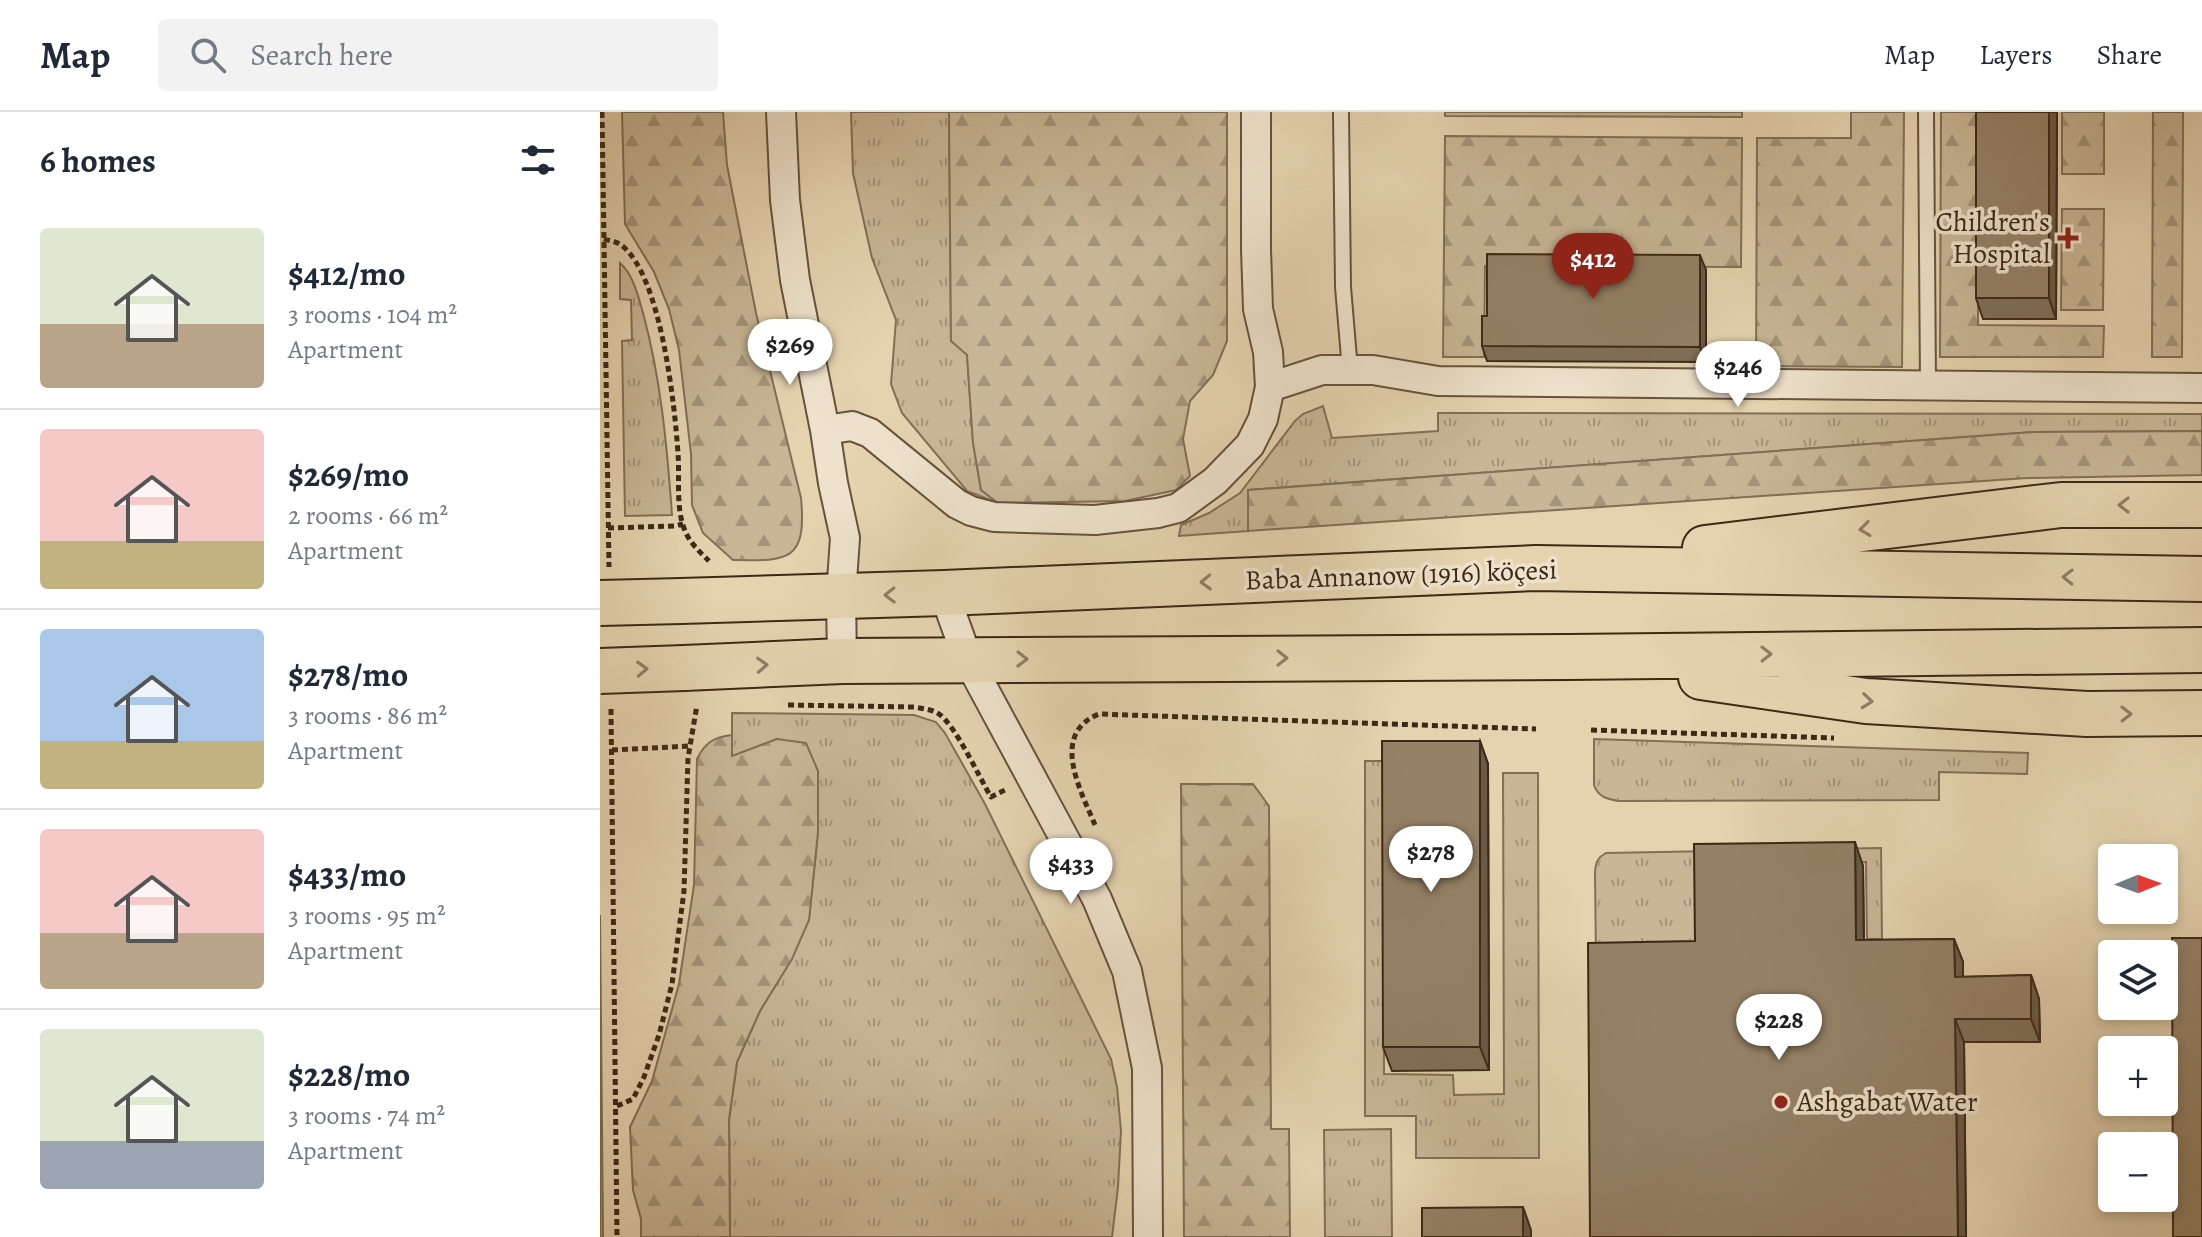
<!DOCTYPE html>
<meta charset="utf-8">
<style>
body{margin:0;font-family:Alegreya,serif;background:#f2f2f3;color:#1f2937;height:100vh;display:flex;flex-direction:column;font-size:30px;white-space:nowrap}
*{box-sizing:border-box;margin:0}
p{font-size:26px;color:#747a83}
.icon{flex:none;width:44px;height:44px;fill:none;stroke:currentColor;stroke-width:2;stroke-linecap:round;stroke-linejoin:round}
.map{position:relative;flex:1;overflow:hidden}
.details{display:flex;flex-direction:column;background:#fff;width:600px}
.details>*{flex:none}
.needle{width:52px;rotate:89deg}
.fabs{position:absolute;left:1498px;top:732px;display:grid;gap:16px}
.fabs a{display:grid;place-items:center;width:80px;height:80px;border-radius:8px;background:#fff;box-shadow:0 4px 12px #0003;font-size:40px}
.price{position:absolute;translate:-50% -68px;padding:0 18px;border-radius:28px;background:#fff;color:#222;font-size:26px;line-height:52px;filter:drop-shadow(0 2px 4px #0008)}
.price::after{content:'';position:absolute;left:50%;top:48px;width:24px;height:18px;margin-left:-12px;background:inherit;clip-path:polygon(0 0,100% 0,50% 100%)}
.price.selected{background:#8f2418;color:#fff}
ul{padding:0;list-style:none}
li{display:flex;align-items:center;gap:24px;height:200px;padding:0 40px}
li+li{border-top:2px solid #e0e1e3}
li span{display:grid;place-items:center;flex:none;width:224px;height:160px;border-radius:8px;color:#555}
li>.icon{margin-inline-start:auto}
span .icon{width:96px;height:96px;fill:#fffc;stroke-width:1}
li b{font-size:34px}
h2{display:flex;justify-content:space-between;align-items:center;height:96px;padding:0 40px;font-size:34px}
header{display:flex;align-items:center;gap:48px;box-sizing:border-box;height:112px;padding:0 40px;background:#fff;border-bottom:2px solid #e0e1e3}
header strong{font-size:38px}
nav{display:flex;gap:44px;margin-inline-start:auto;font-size:28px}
.search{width:560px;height:72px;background:#f2f2f3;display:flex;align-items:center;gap:20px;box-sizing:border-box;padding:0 28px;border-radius:8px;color:#747a83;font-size:30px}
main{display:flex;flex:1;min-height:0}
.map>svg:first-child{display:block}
.grass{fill:url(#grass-tufts);stroke:#826f56;stroke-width:2}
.forest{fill:url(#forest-firs);stroke:#826f56;stroke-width:2}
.water{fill:url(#water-ripples);stroke:#7f6c53;stroke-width:2}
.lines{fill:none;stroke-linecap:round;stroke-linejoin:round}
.service-casing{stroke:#66533c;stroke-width:18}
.minor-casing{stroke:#66533c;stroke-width:32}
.primary-casing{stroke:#3c2816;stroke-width:48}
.path{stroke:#3c2816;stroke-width:5;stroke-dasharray:6 4;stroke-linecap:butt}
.service{stroke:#eee2cc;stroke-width:14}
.minor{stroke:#eee2cc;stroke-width:28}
.primary{stroke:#e5d3b0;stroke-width:44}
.primary-bridge-casing{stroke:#3c2816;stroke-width:48;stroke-linecap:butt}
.primary-bridge{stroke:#e5d3b0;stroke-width:44}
.wall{fill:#7f6f58;stroke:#3c2816;stroke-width:2}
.shaded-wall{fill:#685a47;stroke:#3c2816;stroke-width:2}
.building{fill:#948166;stroke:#3c2816;stroke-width:2}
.oneway{stroke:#907e63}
.poi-dot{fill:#8f2418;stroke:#eee2cc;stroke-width:3}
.labels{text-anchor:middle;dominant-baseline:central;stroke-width:7;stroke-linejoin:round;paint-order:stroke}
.poi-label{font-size:28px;fill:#3c2816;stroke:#eee2cc;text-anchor:end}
.street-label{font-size:28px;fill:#3c2816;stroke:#eee2cc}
</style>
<header>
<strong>Map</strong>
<div class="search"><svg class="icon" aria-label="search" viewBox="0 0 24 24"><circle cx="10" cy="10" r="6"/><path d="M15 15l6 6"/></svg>Search here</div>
<nav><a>Map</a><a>Layers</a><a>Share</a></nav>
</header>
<main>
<section class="details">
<h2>6 homes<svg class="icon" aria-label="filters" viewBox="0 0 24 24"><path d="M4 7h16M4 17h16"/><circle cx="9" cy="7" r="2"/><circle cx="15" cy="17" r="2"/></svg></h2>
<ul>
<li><span style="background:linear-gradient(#dfe7d0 60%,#b9a48a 0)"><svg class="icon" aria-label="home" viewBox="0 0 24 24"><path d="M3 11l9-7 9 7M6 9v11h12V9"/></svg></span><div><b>$412/mo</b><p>3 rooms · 104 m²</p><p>Apartment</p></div></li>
<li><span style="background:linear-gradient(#f6c9c9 70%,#c2b280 0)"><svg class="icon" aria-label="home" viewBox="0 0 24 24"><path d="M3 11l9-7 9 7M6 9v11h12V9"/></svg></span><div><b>$269/mo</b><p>2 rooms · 66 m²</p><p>Apartment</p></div></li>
<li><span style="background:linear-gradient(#a9c7e8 70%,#c2b280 0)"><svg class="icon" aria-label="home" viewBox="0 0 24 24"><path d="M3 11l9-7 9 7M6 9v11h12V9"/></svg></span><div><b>$278/mo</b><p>3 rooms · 86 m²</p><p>Apartment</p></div></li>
<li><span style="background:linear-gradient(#f6c9c9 65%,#b9a48a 0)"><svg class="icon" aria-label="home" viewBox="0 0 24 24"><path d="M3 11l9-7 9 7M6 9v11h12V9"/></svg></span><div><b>$433/mo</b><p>3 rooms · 95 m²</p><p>Apartment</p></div></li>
<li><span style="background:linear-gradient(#dfe7d0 70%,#9aa5b1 0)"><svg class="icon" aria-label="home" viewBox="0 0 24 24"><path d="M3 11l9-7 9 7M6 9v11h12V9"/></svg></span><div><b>$228/mo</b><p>3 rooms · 74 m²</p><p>Apartment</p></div></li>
</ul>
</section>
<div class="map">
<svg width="1602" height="1125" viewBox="0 0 1602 1125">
<defs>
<pattern id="grass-tufts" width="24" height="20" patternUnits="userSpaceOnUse" patternTransform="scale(2)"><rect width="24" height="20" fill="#c8b696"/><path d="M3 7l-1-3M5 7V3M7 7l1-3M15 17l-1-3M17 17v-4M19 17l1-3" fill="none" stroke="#a49479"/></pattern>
<pattern id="forest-firs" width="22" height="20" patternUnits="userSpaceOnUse" patternTransform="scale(2)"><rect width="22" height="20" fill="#c8b696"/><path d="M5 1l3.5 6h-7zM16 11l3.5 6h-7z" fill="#a49479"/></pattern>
<pattern id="water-ripples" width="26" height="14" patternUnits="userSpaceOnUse" patternTransform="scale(2)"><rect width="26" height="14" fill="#ac997c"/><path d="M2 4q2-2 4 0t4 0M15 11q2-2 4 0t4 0" fill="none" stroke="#8d7d65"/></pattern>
</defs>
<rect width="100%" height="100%" fill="#e5d3b0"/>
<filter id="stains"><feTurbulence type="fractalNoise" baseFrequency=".0025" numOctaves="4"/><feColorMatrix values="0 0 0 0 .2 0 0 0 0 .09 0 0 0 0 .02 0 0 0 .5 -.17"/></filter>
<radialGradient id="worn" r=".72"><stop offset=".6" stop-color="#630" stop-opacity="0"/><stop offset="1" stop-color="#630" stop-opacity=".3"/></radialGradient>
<!-- grass -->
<path class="grass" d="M251,0H349L351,228L367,242L373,331L381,378L398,391L367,379L302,301L291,272L296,208L272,146L253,61Z
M20,151C33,162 38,184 43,201C61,267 67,334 72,403L25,404L22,229L32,228L31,188L20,187Z
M723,294L732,326L838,319V301L1602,302V319L1433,320L649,378L648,419L579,424L581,413L609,401L640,381L695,309L703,302Z
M132,601L314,603L336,610L345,621L385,692L511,947L517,975L521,1019L518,1075L512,1125H130L129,1008L137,950L160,899L209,808L218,720V659L177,627L132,645Z
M994,627L1428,641L1427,662L1339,660V688L1019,689C1007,687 998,685 994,673Z
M765,649H783L784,962L853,963L854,983L904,982L903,661H938L939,1046H816V1004H765Z
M1281,736L1282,827H1267L1266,750L1100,752V848L996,849L995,760C996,750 997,746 1006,741Z
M791,1017L792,1125H725L724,1018Z"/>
<!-- forest -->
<path class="forest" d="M22,0H123L127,53L156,201L201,386C207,450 188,449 133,448L103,421L92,393L91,342L79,238L69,197L54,160L25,112Z
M349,0H627V229L613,263L590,289L583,327L590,364L576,378L525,389L398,391L381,378L373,331L367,243L351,229Z
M845,0H1142V5L845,4Z
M1251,0H1304L1302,255L1156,254L1157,26H1251Z
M1341,0H1378V213L1504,214L1503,245H1340Z
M1462,0H1504V62H1462Z
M1553,0H1583L1582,245H1552Z
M845,24L1142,26L1141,155L885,154L884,245H843Z
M1462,97H1504L1503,198H1461Z
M1602,319V363L1427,366L648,419V378L1433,320Z
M132,623V644L177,627L206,631L218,659V720L209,808L192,847L160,899L137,950L129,1008L130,1125H41V1107L33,1078L30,1015L52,969L79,872L94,773L97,647C105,631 113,625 132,623Z
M581,672H653L669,694L671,1017H689L690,1125H584Z"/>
<!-- water -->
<path class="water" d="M0,803L3,1125H0Z"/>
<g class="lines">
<!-- service casing -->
<g class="service-casing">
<path id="service" d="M741,0L743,175L750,258
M1326,0L1328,273"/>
</g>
<!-- minor casing -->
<g class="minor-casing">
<path id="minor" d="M181,0L185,88L195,168L225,318L233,371L245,426L241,484L242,549
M670,275L722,258H773L838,269L1602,276
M225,318L252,314L270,321L357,392L371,399L394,405L495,408L558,401L578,396L615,369L650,333L663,307L670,275L668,240L658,197L656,137V0
M344,481L368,548L497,787L527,859L547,956L548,1125"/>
</g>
<!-- primary casing -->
<g class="primary-casing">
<path id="primary" d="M1105,436L1461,393H1602
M81,489L344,481L936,456L1602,467
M84,556L242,549L968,545L1602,538
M1101,565L1266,589L1487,602L1602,601"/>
</g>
<!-- path -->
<path class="path" d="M2,0L9,455
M4,127C10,129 16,129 21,133C61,162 75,294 78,342C80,366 75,398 86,421C91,432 100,440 109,449
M8,416L74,414L83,412
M188,593L314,595C323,597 332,597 339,602C356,614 379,665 391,685L405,678
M11,597L17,1125
M991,618L1234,626
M12,638L90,634
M495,713C481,679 449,622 499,602L936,617
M17,994L33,987L44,965L59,923L72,872L84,779L88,646L97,593"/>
<!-- service -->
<use href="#service" class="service"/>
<!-- minor -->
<use href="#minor" class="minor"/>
<!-- primary -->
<use href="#primary" class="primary"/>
<!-- primary-bridge casing -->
<g class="primary-bridge-casing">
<path id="primary-bridge" d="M0,491L81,489
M0,559L84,556"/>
</g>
<!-- primary-bridge -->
<use href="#primary-bridge" class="primary-bridge"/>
</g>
<!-- wall -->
<path class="wall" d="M1457,0L1456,207H1383L1376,186Z
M1106,158V250L887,249L882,234L887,204Z
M880,629L888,652L889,958L792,959L783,935Z
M1263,754L1264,828L1354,827L1363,850V865L1431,863L1439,887L1440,930H1364L1366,1125H990L1095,829Z"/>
<!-- shaded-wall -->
<path class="shaded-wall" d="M1449,0H1457L1456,207L1449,186Z
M1100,143L1106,158V250L1100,235Z
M880,629L888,652L889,958L880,935Z
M1255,730L1263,754L1264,851L1256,828Z
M1354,827L1363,850V888L1355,865Z
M1431,863L1439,887L1440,930L1431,907Z
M1355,907L1364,930L1366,1125H1358Z
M923,1095L931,1118V1125H923Z"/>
<!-- building -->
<path class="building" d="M1376,0H1449V186H1376Z
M887,142L1100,143V235L882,234V204H887Z
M782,629H880V935H783Z
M1255,730L1256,828L1354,827L1355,865L1431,863V907H1355L1358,1125H990L988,831L1095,829L1094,732Z
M1572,826H1602V1125H1573Z
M923,1095V1125H822V1096Z"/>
<!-- one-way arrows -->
<defs><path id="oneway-chevron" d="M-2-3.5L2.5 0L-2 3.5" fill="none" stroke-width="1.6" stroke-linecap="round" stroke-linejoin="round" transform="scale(2)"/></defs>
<g class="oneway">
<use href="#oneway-chevron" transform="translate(1524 393) rotate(180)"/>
<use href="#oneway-chevron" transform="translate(1265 417) rotate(173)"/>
<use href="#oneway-chevron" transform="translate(1468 465) rotate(-179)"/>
<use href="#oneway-chevron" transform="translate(606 470) rotate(178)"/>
<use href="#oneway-chevron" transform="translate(290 483) rotate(179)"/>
<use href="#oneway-chevron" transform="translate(1166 542) rotate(-1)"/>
<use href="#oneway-chevron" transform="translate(682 546)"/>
<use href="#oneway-chevron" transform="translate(422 547)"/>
<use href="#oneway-chevron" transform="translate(162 553) rotate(-3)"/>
<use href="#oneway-chevron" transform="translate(42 557) rotate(-2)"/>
<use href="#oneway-chevron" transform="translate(1267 589) rotate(6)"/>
<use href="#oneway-chevron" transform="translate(1526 602) rotate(-1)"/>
</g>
<!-- markers -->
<g class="poi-dot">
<path d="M1464 114h8v8h8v8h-8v8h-8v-8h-8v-8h8z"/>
<circle cx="1181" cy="990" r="8"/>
</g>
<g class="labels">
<!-- poi labels -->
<g class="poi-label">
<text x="1450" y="110">Children's<tspan x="1450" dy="32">Hospital</tspan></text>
<text x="1197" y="990" text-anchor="start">Ashgabat Water</text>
</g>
<!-- street labels -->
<g class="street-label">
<text transform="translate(801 463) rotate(-2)">Baba Annanow (1916) köçesi</text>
</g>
</g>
<rect width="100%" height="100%" filter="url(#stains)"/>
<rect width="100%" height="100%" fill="url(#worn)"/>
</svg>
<div class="fabs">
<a><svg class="needle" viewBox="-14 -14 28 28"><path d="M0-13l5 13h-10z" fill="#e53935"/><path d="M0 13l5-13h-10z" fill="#747a83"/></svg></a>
<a><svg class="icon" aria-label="layers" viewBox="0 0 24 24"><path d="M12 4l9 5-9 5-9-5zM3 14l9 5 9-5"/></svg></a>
<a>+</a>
<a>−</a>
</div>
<b class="price selected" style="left:993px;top:189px">$412</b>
<b class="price" style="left:190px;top:275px">$269</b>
<b class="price" style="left:1138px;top:297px">$246</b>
<b class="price" style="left:831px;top:782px">$278</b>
<b class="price" style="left:471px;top:794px">$433</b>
<b class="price" style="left:1179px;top:950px">$228</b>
</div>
</main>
